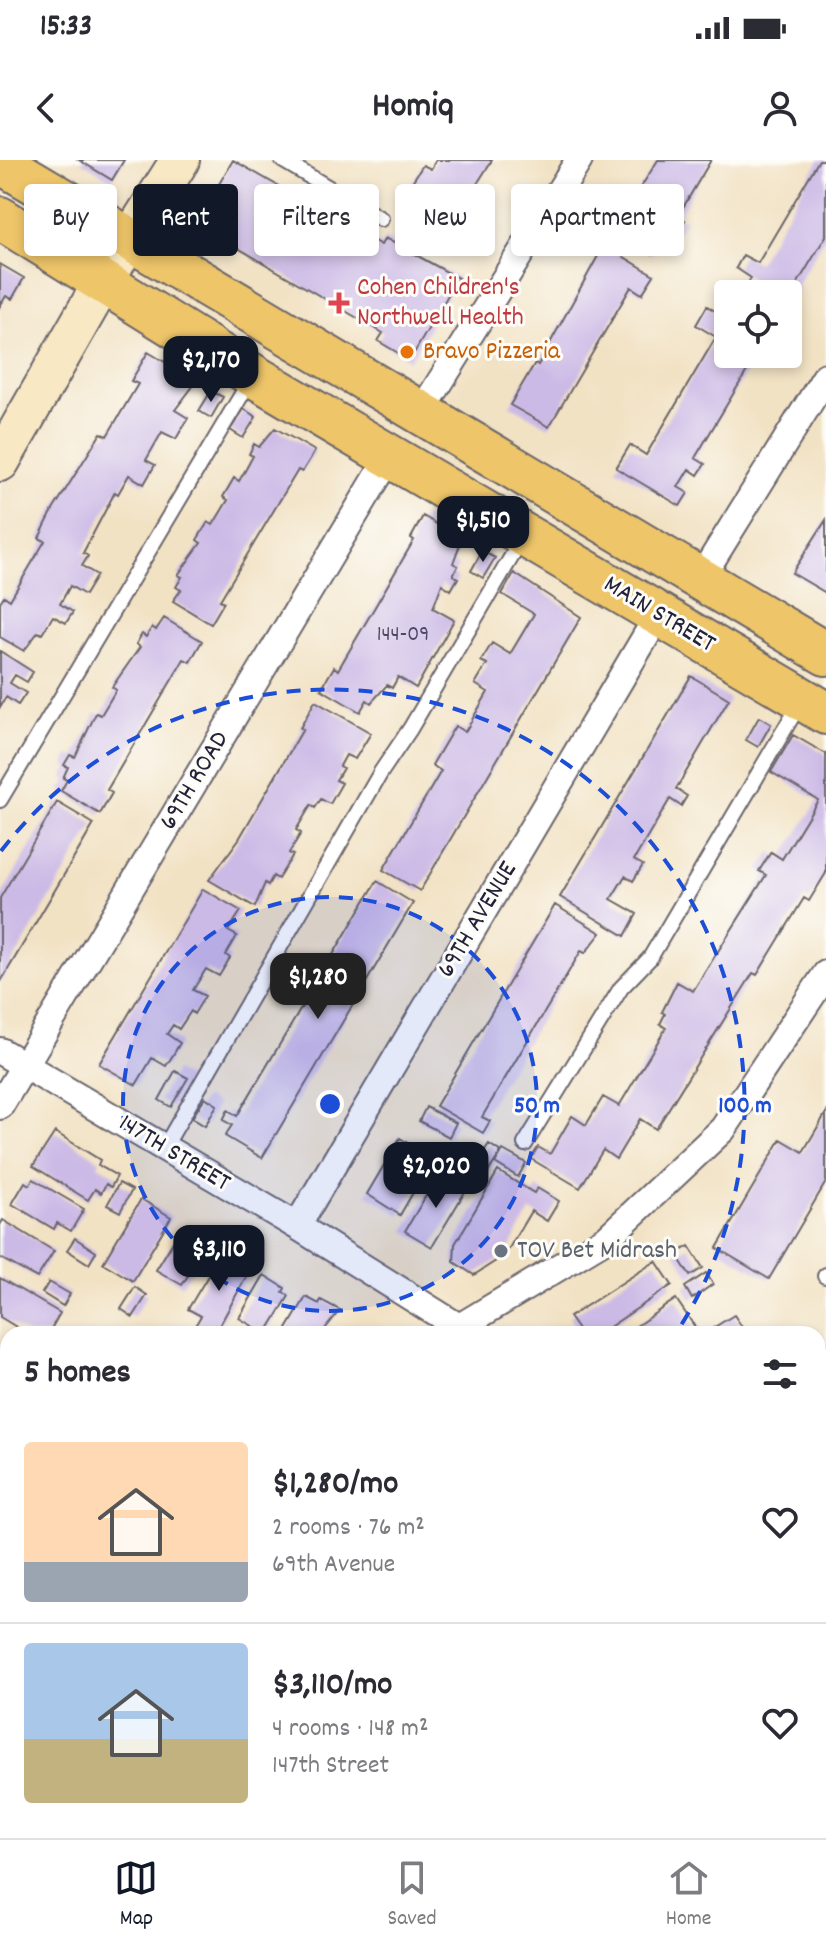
<!DOCTYPE html>
<meta charset="utf-8">
<style>
body{margin:0;font-family:Dekko,sans-serif;background:#f7f7f7;color:#2b2b33;height:100vh;display:flex;flex-direction:column;font-size:30px;white-space:nowrap}
*{box-sizing:border-box;margin:0}
p{font-size:26px;color:#7c7c81}
.icon{flex:none;width:44px;height:44px;fill:none;stroke:currentColor;stroke-width:2;stroke-linecap:round;stroke-linejoin:round}
.map{position:relative;flex:1;overflow:hidden}
.drawer{position:absolute;left:0px;top:1166px;width:826px;height:512px;display:flex;flex-direction:column;background:#fff;border-radius:24px 24px 0 0;box-shadow:0 4px 12px #0003}
.drawer>*{flex:none}
.hud{position:absolute;left:24px;top:24px;width:778px;height:72px;display:flex;gap:16px}
.controls{position:absolute;left:714px;top:120px;display:grid;gap:16px}
.controls a{display:grid;place-items:center;width:88px;height:88px;border-radius:8px;background:#fff;box-shadow:0 4px 12px #0003;font-size:40px}
.price{position:absolute;translate:-50% -68px;padding:0 18px;border-radius:16px;background:#111827;color:#fff;font-size:26px;line-height:52px;filter:drop-shadow(0 2px 4px #0008)}
.price::after{content:'';position:absolute;left:50%;top:48px;width:24px;height:18px;margin-left:-12px;background:inherit;clip-path:polygon(0 0,100% 0,50% 100%)}
.price.on{background:#222;color:#fff}
ul{padding:0;list-style:none}
li{display:flex;align-items:center;gap:24px;height:200px;padding:0 24px}
li+li{border-top:2px solid #e1e1e2}
li span{display:grid;place-items:center;flex:none;width:224px;height:160px;border-radius:8px;color:#555}
li>.icon{margin-inline-start:auto}
span .icon{width:96px;height:96px;fill:#fffc;stroke-width:1}
li b{font-size:34px}
h2{display:flex;justify-content:space-between;align-items:center;height:96px;padding:0 24px;font-size:34px}
.pill{padding:0 28px;border-radius:8px;background:#fff;box-shadow:0 4px 12px #0003;font-size:28px;line-height:72px}
.pill.on{background:#111827;color:#fff}
.status{display:flex;justify-content:space-between;align-items:center;height:56px;padding:0 40px;background:#fff;direction:ltr}
.status svg{height:22px;fill:currentColor}
header{display:flex;justify-content:space-between;align-items:center;height:104px;padding:0 24px;background:#fff;font-size:36px;font-weight:700}
.menu{display:flex;justify-content:space-around;align-items:center;height:112px;border-top:2px solid #e1e1e2;background:#fff;font-size:22px;color:#7c7c81}
.menu a{display:grid;justify-items:center;gap:4px}
.menu .on{color:#111827}
.map>svg:first-child{display:block}
.building{fill:#ccbae6}
.lines{fill:none;stroke-linecap:round;stroke-linejoin:round}
.lane-casing{stroke:#6b656b;stroke-width:18}
.street-casing{stroke:#6b656b;stroke-width:30}
.secondary-casing{stroke:#6b656b;stroke-width:42}
.primary-casing{stroke:#6b656b;stroke-width:46}
.lane{stroke:#fff;stroke-width:14}
.street{stroke:#fff;stroke-width:26}
.secondary{stroke:#f8e8c3;stroke-width:38}
.primary{stroke:#eec569;stroke-width:42}
.ring{fill:none;stroke:#1d4ed8;stroke-width:4;stroke-dasharray:14 10}
.health-dot{fill:#e0444e;stroke:#fdfcf7;stroke-width:3}
.food-dot{fill:#e8710a;stroke:#fdfcf7;stroke-width:3}
.worship-dot{fill:#6b7280;stroke:#fdfcf7;stroke-width:3}
.labels{text-anchor:middle;dominant-baseline:central;stroke-width:6;stroke-linejoin:round;paint-order:stroke}
.number-label{font-size:22px;fill:#4c4866}
.health-label{font-size:26px;fill:#be3a42;stroke:#fdfcf7;text-anchor:start}
.food-label{font-size:26px;fill:#c56008;stroke:#fdfcf7;text-anchor:start}
.street-label{font-size:26px;fill:#22223b;stroke:#fdfcf7}
.worship-label{font-size:26px;fill:#5b616d;stroke:#fdfcf7;text-anchor:start}
.centre{fill:#1d4ed8;stroke:#fdfcf7;stroke-width:4}
.ring-label{font-size:24px;text-anchor:middle;font-weight:bold;fill:#1d4ed8;stroke:#fdfcf7;stroke-width:6;stroke-linejoin:round;paint-order:stroke}
</style>
<div class="status"><b>15:33</b><svg viewBox="0 0 49 12"><path d="M0 12V9h3v3zM5 12V6h3v6zM10 12V3h3v9zM15 12V0h3v12zM26 1h20v11H26zM47 4h2v5h-2z"/></svg></div>
<header><svg class="icon" aria-label="back" viewBox="0 0 24 24"><path d="M15 5l-7 7 7 7"/></svg>Homiq<svg class="icon" aria-label="person" viewBox="0 0 24 24"><circle cx="12" cy="8" r="4"/><path d="M4 21q1-7 8-7t8 7"/></svg></header>
<div class="map">
<svg width="826" height="1678" viewBox="0 0 826 1678">
<rect width="100%" height="100%" fill="#fdfcf7"/>
<filter id="ink" filterUnits="userSpaceOnUse"><feTurbulence type="fractalNoise" baseFrequency=".0125" numOctaves="2"/><feDisplacementMap in="SourceGraphic" scale="16" xChannelSelector="R" yChannelSelector="G"/><feConvolveMatrix kernelMatrix="1 2 1 2 8 2 1 2 1" color-interpolation-filters="sRGB"/></filter>
<filter id="wash" filterUnits="userSpaceOnUse"><feTurbulence type="fractalNoise" baseFrequency=".006" numOctaves="4" result="noise"/><feDisplacementMap in="SourceGraphic" scale="32" xChannelSelector="R" yChannelSelector="G"/><feGaussianBlur stdDeviation="1.8" result="paint"/><feColorMatrix in="noise" values="0 0 0 0 0 0 0 0 0 0 0 0 0 0 0 0 0 1.4 0 .05"/><feComposite in="paint" operator="in"/></filter>
<g filter="url(#wash)">
<rect width="100%" height="100%" fill="#f2e2c4"/>
<g id="blocks">
<!-- building -->
<path class="building" d="M79,0H124L112,20Z
M233,0L381,85L385,78L458,118L410,200L378,181L383,173L204,68L201,55Z
M436,0H492L460,51L462,52L449,75L409,51L422,29L412,22L423,5L431,9Z
M658,0H711L678,56L685,60L674,79L664,73L652,94L613,71Z
M819,0H826V76L796,126L799,127L788,145V134H742L751,118L736,108L743,95L758,103Z
M604,85L654,115L642,134L631,127L549,267L510,245L535,203L538,205Z
M0,104L24,118L12,139L6,136L0,146Z
M707,146L728,159V194H757L695,298L705,304L698,315L689,309L678,327L688,333L680,346L616,308L630,285L646,295L716,177L696,165Z
M148,192L197,221L175,250L188,258L176,279L162,272L146,300L155,305L144,324L129,315L118,334L115,332L83,393L88,396L82,406L97,415L85,435L70,426L60,444L73,452L66,463L53,456L42,474L38,472L24,491L0,477V442L4,436L10,440L45,381L39,378L53,350L101,273L107,276L138,224L131,221Z
M211,231L223,237L211,258L199,251Z
M244,249L256,257L243,278L230,270Z
M275,268L315,291L302,312L298,310L220,440L224,442L211,464L173,441L181,430L176,427L182,417L178,415L201,383L197,380L208,362L213,365L228,340L223,337L234,318L239,321L246,309L253,296L249,294L254,284L259,287Z
M423,356L462,379L453,403L458,406L453,415L458,418L451,430L442,424L433,448L454,460L416,528L398,517L392,528L387,525L371,543L367,540L360,552L321,529L334,507L338,510L414,380L411,378Z
M826,360V433L792,413Z
M482,391L495,398L483,418L471,411Z
M514,413L581,457L420,731L383,710L441,611L432,605L455,566L465,572L488,532L475,524L487,504L481,501L492,483L510,494L534,454L502,434Z
M164,458L202,481L190,502L184,499L107,630L112,633L100,654L61,631L67,620L63,618L68,607L64,605L70,595L75,597L96,553L101,555L116,530L112,527L140,487L136,484L142,474L146,477L152,467L156,470Z
M0,491L33,512L27,522L15,515L10,523L26,533L18,545L6,537L0,547Z
M691,516L729,539L676,629L687,636L681,646L670,639L634,700L643,705L633,721L625,716L611,739L637,754L625,776L560,737Z
M315,541L371,573L355,599L346,595L340,606L343,608L336,620L342,623L330,644L321,639L315,648L311,645L296,670L301,673L289,693L293,695L278,719L273,716L268,725L265,723L255,747L209,720L239,679L303,569L300,568Z
M759,557L771,564L758,587L746,580Z
M793,575L826,594V713L809,741L804,738L757,815L753,813L656,969L640,959L616,999L603,990L580,1028L531,999L538,987L550,994L572,956L586,965L603,937L619,946L666,868L660,864L665,854L662,852L677,822L693,831L766,715L759,711L771,692L782,699L818,640L771,612Z
M57,642L94,664L0,823V738Z
M377,721L413,743L262,998L225,976L232,965L223,960L228,950L237,956Z
M203,729L241,751L228,771L237,776L226,795L230,798L219,816L206,809L193,830L205,836L194,854L191,851L179,869L173,865L167,874L180,883L173,895L166,906L152,898L136,925L99,904Z
M555,745L601,773L585,793L581,791L482,957L490,961L483,973L436,946Z
M175,911L188,918L171,947L159,940Z
M205,937L217,945L205,966L192,958Z
M426,947L456,963L449,977L419,961Z
M826,953V1022L769,1119L717,1088L781,979L803,992Z
M55,972L100,1000L98,1005L117,1016L111,1027L106,1024L101,1033L95,1029L88,1040L33,1006Z
M400,978L421,991L423,986L436,993L400,1055L367,1034Z
M489,984L501,992L487,1014L474,1006Z
M503,990L526,1003L518,1017L495,1003Z
M498,1011L534,1033L537,1028L559,1041L547,1061L531,1051L505,1095L474,1115L454,1102L455,1084Z
M439,1014L466,1030L432,1087L405,1071Z
M33,1019L84,1049L71,1071L57,1063L54,1069L12,1044L25,1022L29,1025Z
M119,1023L132,1030L120,1052L107,1045Z
M141,1039L171,1057L133,1121L103,1103Z
M3,1060L54,1091L37,1118L0,1098V1065Z
M182,1067L203,1079L201,1084L206,1087L182,1125L156,1110Z
M75,1078L96,1092L89,1104L67,1090Z
M689,1086L703,1108L690,1116L676,1094Z
M224,1089L252,1106L215,1174H190L201,1156L188,1149Z
M656,1101L672,1125L599,1174H581L569,1157Z
M706,1113L713,1124L692,1139L685,1127Z
M264,1115L285,1128L283,1132L289,1136L266,1174L239,1158Z
M0,1118L60,1153L48,1174H28L0,1157Z
M49,1122L70,1134L63,1146L42,1133Z
M135,1127L147,1135L133,1157L121,1149Z
M306,1137L319,1144L321,1140L340,1150L321,1174H284Z
M676,1139L697,1170L691,1174H631L629,1171Z
M734,1155L742,1167L731,1174H717L713,1168Z
M818,1175L826,1183V1241L818,1249Z
M0,1208L8,1213V1231L0,1226Z
M8,1287V1358L0,1361V1292Z
M826,1382V1421L818,1427V1387Z
M826,1436V1464L818,1452L822,1448L818,1441Z
M8,1496V1549L0,1554V1501Z
M8,1662V1670H69L60,1678H0V1668Z
M159,1670H220L227,1678H166Z
M392,1670H434L439,1678H397Z
M694,1670H721L707,1678H699Z
M750,1670H805L791,1678H755Z"/>
</g>
</g>
<g filter="url(#ink)">
<use href="#blocks" fill-opacity="0" stroke="#6b656b" stroke-width="2"/>
<g class="lines">
<!-- lane casing -->
<g class="lane-casing">
<path id="lane" d="M282,0L381,59
M0,640L251,219
M525,984L621,828L650,798L800,543
M164,988L381,612L410,569L522,379
M825,1116L826,1115
M320,1670L326,1678"/>
</g>
<!-- street casing -->
<g class="street-casing">
<path id="street" d="M420,254L579,0
M700,419L826,216
M0,891L297,1066L470,1174
M0,946L390,296
M297,1066L659,454
M448,1174L607,1078L723,969L826,814
M818,1322L826,1317
M0,1410L8,1408
M818,1569L826,1581"/>
</g>
<!-- secondary casing -->
<g class="secondary-casing">
<path id="secondary" d="M0,302L103,122L180,0"/>
</g>
<!-- primary casing -->
<g class="primary-casing">
<path id="primary" d="M0,2L826,494
M0,58L254,216L826,553"/>
</g>
<!-- lane -->
<use href="#lane" class="lane"/>
<!-- street -->
<use href="#street" class="street"/>
<!-- secondary -->
<use href="#secondary" class="secondary"/>
<!-- primary -->
<use href="#primary" class="primary"/>
</g>
</g>
<!-- distance rings -->
<circle cx="330" cy="944" r="207" fill="#1d4ed8" fill-opacity=".12"/>
<g class="ring">
<circle cx="330" cy="944" r="207"/>
<path d="M1 691A415 415 0 0 1 676 1173"/>
</g>
<!-- markers -->
<path class="health-dot" d="M335 131h8v8h8v8h-8v8h-8v-8h-8v-8h8z"/>
<circle class="food-dot" cx="407" cy="192" r="8"/>
<circle class="worship-dot" cx="501" cy="1091" r="8"/>
<g class="labels">
<!-- number labels -->
<g class="number-label">
<text x="403" y="475">144-09</text>
</g>
<!-- health labels -->
<g class="health-label">
<text x="357" y="128">Cohen Children's<tspan x="357" dy="30">Northwell Health</tspan></text>
</g>
<!-- food labels -->
<g class="food-label">
<text x="423" y="192">Bravo Pizzeria</text>
</g>
<!-- street labels -->
<g class="street-label">
<text transform="translate(659 455) rotate(31)">MAIN STREET</text>
<text transform="translate(195 621) rotate(-59)">69TH ROAD</text>
<text transform="translate(478 760) rotate(-59)">69TH AVENUE</text>
<text transform="translate(174 994) rotate(31)">147TH STREET</text>
</g>
<!-- worship labels -->
<g class="worship-label">
<text x="517" y="1091">TOV Bet Midrash</text>
</g>
</g>
<circle cx="330" cy="944" r="12" class="centre"/>
<g class="ring-label">
<text x="537" y="952">50 m</text>
<text x="745" y="952">100 m</text>
</g>
</svg>
<div class="controls">
<a><svg class="icon" aria-label="locate" viewBox="0 0 24 24"><circle cx="12" cy="12" r="6"/><path d="M12 2v4M12 18v4M2 12h4M18 12h4"/></svg></a>
</div>
<b class="price" style="left:211px;top:244px">$2,170</b>
<b class="price" style="left:483px;top:404px">$1,510</b>
<b class="price on" style="left:318px;top:861px">$1,280</b>
<b class="price" style="left:436px;top:1050px">$2,020</b>
<b class="price" style="left:219px;top:1133px">$3,110</b>
<div class="hud">
<a class="pill">Buy</a>
<a class="pill on">Rent</a>
<a class="pill">Filters</a>
<a class="pill">New</a>
<a class="pill">Apartment</a>
</div>
<section class="drawer">
<h2>5 homes<svg class="icon" aria-label="filters" viewBox="0 0 24 24"><path d="M4 7h16M4 17h16"/><circle cx="9" cy="7" r="2"/><circle cx="15" cy="17" r="2"/></svg></h2>
<ul>
<li><span style="background:linear-gradient(#ffd9b3 75%,#9aa5b1 0)"><svg class="icon" aria-label="home" viewBox="0 0 24 24"><path d="M3 11l9-7 9 7M6 9v11h12V9"/></svg></span><div><b>$1,280/mo</b><p>2 rooms · 76 m²</p><p>69th Avenue</p></div><svg class="icon" aria-label="heart" viewBox="0 0 24 24"><path d="M12 20l-8-8c-3-5 5-10 8-4 3-6 11-1 8 4z"/></svg></li>
<li><span style="background:linear-gradient(#a9c7e8 60%,#c2b280 0)"><svg class="icon" aria-label="home" viewBox="0 0 24 24"><path d="M3 11l9-7 9 7M6 9v11h12V9"/></svg></span><div><b>$3,110/mo</b><p>4 rooms · 148 m²</p><p>147th Street</p></div><svg class="icon" aria-label="heart" viewBox="0 0 24 24"><path d="M12 20l-8-8c-3-5 5-10 8-4 3-6 11-1 8 4z"/></svg></li>
</ul>
</section>
</div>
<nav class="menu">
<a class="on"><svg class="icon" aria-label="map" viewBox="0 0 24 24"><path d="M3 6l6-2 6 2 6-2v14l-6 2-6-2-6 2zM9 4v14M15 6v14"/></svg>Map</a>
<a><svg class="icon" aria-label="saved" viewBox="0 0 24 24"><path d="M7 4h10v16l-5-4-5 4z"/></svg>Saved</a>
<a><svg class="icon" aria-label="home" viewBox="0 0 24 24"><path d="M3 11l9-7 9 7M6 9v11h12V9"/></svg>Home</a>
</nav>
